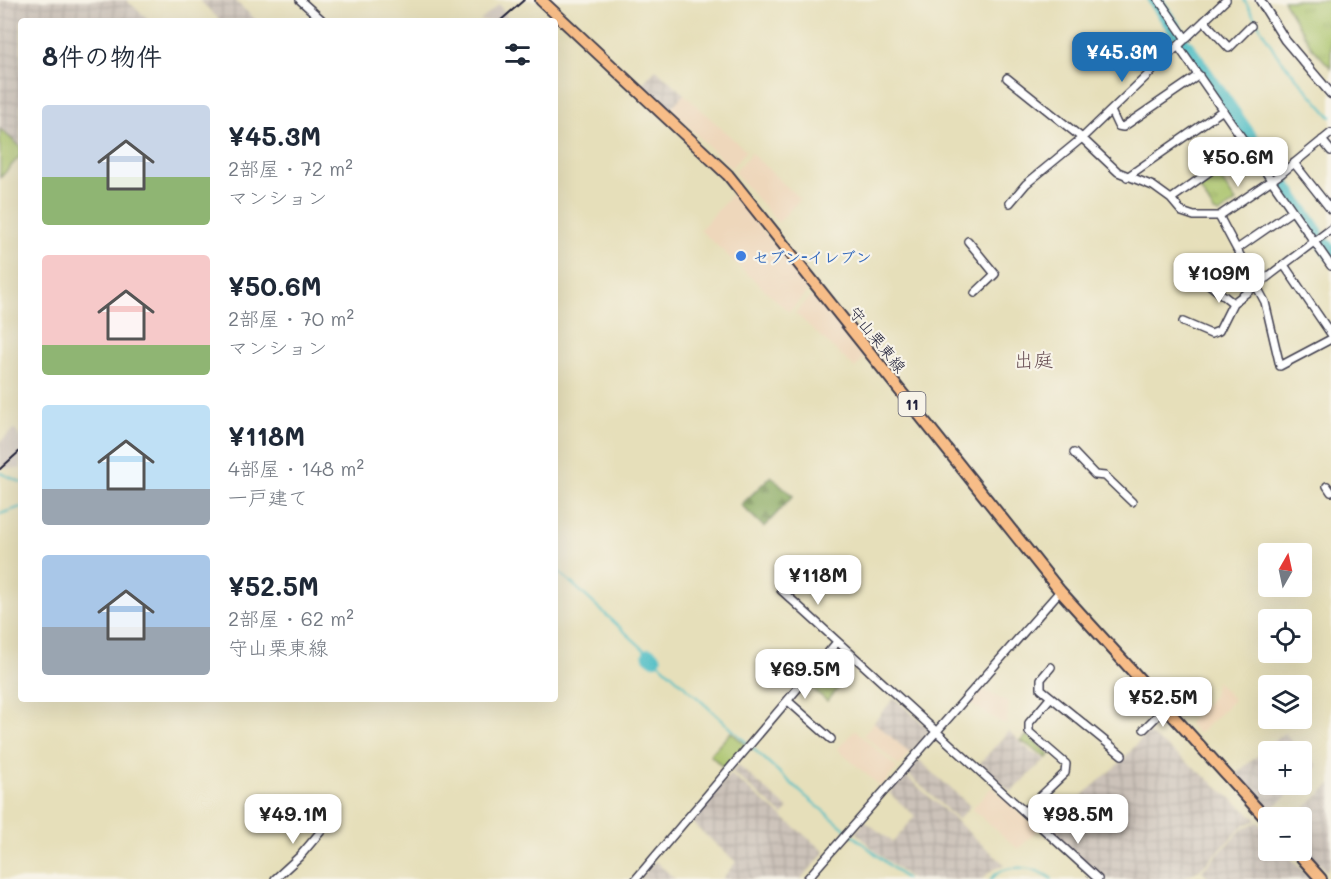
<!DOCTYPE html>
<html lang="ja">
<meta charset="utf-8">
<style>
body{margin:0;font-family:Mali,"Klee One",sans-serif;background:#f2f2f3;color:#1f2937;height:100vh;display:flex;flex-direction:column;font-size:22px;white-space:nowrap}
*{box-sizing:border-box;margin:0}
p{font-size:20px;color:#747a83}
.icon{flex:none;width:33px;height:33px;fill:none;stroke:currentColor;stroke-width:2;stroke-linecap:round;stroke-linejoin:round}
.map{position:relative;flex:1;overflow:hidden}
.side{position:absolute;left:18px;top:18px;width:540px;height:684px;display:flex;flex-direction:column;background:#fff;border-radius:6px;box-shadow:0 6px 24px #0002}
.side>*{flex:none}
.needle{width:39px;rotate:9deg}
.controls{position:absolute;left:1258px;top:543px;display:grid;gap:12px}
.controls a{display:grid;place-items:center;width:54px;height:54px;border-radius:6px;background:#fff;box-shadow:0 6px 24px #0002;font-size:30px}
.price{position:absolute;translate:-50% -51px;padding:0 14px;border-radius:12px;background:#fff;color:#222;font-size:20px;line-height:39px;filter:drop-shadow(0 2px 3px #0008)}
.price::after{content:'';position:absolute;left:50%;top:36px;width:18px;height:14px;margin-left:-9px;background:inherit;clip-path:polygon(0 0,100% 0,50% 100%)}
.price.selected{background:#1f6fb2;color:#fff}
ul{padding:0;list-style:none}
li{display:flex;align-items:center;gap:18px;height:150px;padding:0 24px}
li span{display:grid;place-items:center;flex:none;width:168px;height:120px;border-radius:6px;color:#555}
li>.icon{margin-inline-start:auto}
span .icon{width:72px;height:72px;fill:#fffc;stroke-width:1}
li b{font-size:26px}
h2{display:flex;justify-content:space-between;align-items:center;height:72px;padding:0 24px;font-size:26px}
.map>svg:first-child{display:block}
.built{fill:#eed7bb}
.industrial{fill:url(#industrial-grid)}
.railway{fill:#ccc2b9}
.green{fill:#a8c269;stroke:#657252;stroke-width:1.5}
.forest{fill:url(#forest-firs);stroke:#54654c;stroke-width:1.5}
.park{fill:url(#park-tufts);stroke:#657252;stroke-width:1.5}
.lines{fill:none;stroke-linecap:round;stroke-linejoin:round}
.stream{stroke:#4ebdc5;stroke-width:2}
.river{stroke:#4ebdc5;stroke-width:15}
.minor-casing{stroke:#3f3e4e;stroke-width:10}
.tertiary-casing{stroke:#3f3e4e;stroke-width:11}
.primary-casing{stroke:#3f3e4e;stroke-width:14}
.minor{stroke:#fff;stroke-width:7}
.tertiary{stroke:#fff;stroke-width:8}
.primary{stroke:#f7bd88;stroke-width:10}
.rail{stroke:#22223b;stroke-width:2}
.shop-dot{fill:#3f7fe0;stroke:#f7f3e8;stroke-width:2}
.labels{text-anchor:middle;dominant-baseline:central;stroke-width:4.5;stroke-linejoin:round;paint-order:stroke}
.shield{fill:#f7f3e8;stroke:#62616f;stroke-width:1.5}
.shield-label{font-size:15px;font-weight:bold;fill:#22223b}
.shop-label{font-size:16px;font-weight:bold;fill:#366cbe;stroke:#f7f3e8;text-anchor:start}
.street-label{font-size:16px;fill:#22223b;stroke:#f7f3e8}
.quarter-label{font-size:20px;fill:#6a5156;stroke:#f7f3e8}
</style>
<div class="map">
<svg width="1331" height="879" viewBox="0 0 1331 879">
<defs>
<pattern id="industrial-grid" width="8" height="8" patternUnits="userSpaceOnUse" patternTransform="scale(1.5)"><rect width="8" height="8" fill="#ccc2b9"/><path d="M0 4h8M4 0v8" fill="none" stroke="#afa6a0"/></pattern>
<pattern id="forest-firs" width="22" height="20" patternUnits="userSpaceOnUse" patternTransform="scale(1.5)"><rect width="22" height="20" fill="#86a85d"/><path d="M5 1l3.5 6h-7zM16 11l3.5 6h-7z" fill="#6d884e"/></pattern>
<pattern id="park-tufts" width="24" height="20" patternUnits="userSpaceOnUse" patternTransform="scale(1.5)"><rect width="24" height="20" fill="#a8c269"/><path d="M3 7l-1-3M5 7V3M7 7l1-3M15 17l-1-3M17 17v-4M19 17l1-3" fill="none" stroke="#90a65c"/></pattern>
</defs>
<rect width="100%" height="100%" fill="#f7f3e8"/>
<filter id="ink" filterUnits="userSpaceOnUse"><feTurbulence type="fractalNoise" baseFrequency=".0167" numOctaves="2"/><feDisplacementMap in="SourceGraphic" scale="12" xChannelSelector="R" yChannelSelector="G"/><feConvolveMatrix kernelMatrix="1 2 1 2 8 2 1 2 1" color-interpolation-filters="sRGB"/></filter>
<filter id="wash" filterUnits="userSpaceOnUse"><feTurbulence type="fractalNoise" baseFrequency=".008" numOctaves="4" result="noise"/><feDisplacementMap in="SourceGraphic" scale="24" xChannelSelector="R" yChannelSelector="G"/><feGaussianBlur stdDeviation="1.35" result="paint"/><feColorMatrix in="noise" values="0 0 0 0 0 0 0 0 0 0 0 0 0 0 0 0 0 1.4 0 .05"/><feComposite in="paint" operator="in"/></filter>
<g filter="url(#wash)">
<rect width="100%" height="100%" fill="#e6dfba"/>
<!-- built -->
<path class="built" d="M684,94L746,151L731,168L670,109Z
M751,153L800,199L778,223L734,172Z
M733,193L810,288L789,312L700,230Z
M814,293L865,357L855,368L795,313Z
M1216,681L1234,700L1198,734L1188,723L1213,696Z
M980,688L1009,703L1006,725L967,702Z
M874,722L910,753L899,766L864,735Z
M855,730L897,768L881,787L837,749Z
M992,787L1038,830L1018,849L972,809Z"/>
<!-- industrial -->
<path class="industrial" d="M0,0H126L151,21H21V155L0,178Z
M199,0H234L257,21H221Z
M656,69L684,94L670,109L642,84Z
M894,698L930,730L910,753L874,722Z
M1009,731L1031,752L1046,759L1011,792L980,763Z
M1147,732L1196,769L1257,820L1244,825L1201,869L1182,879H1104L1048,828V825L1122,761Z
M1284,733L1318,766L1302,782V752H1269V784L1300,785L1269,811L1236,774Z
M919,760L970,806L958,820L907,773Z
M738,765L788,809L783,815L732,772Z
M730,774L825,852L801,879H722L736,862L690,821Z
M905,775L1005,865L990,871L983,879H911L875,851L856,832L865,821L893,842L915,816L889,793Z
M1331,784V865L1326,871L1302,846V818L1295,817Z
M1258,822L1269,834V850L1284,851L1310,879H1210L1202,871L1243,828Z
M655,861L675,879H640Z"/>
<!-- railway -->
<path class="railway" d="M499,4L510,21H480Z
M14,429L21,438V469L0,467V442Z"/>
<!-- green -->
<path class="green" d="M0,129L21,147V155L0,178Z
M731,732L746,745L725,769L710,755Z"/>
<!-- forest -->
<path class="forest" d="M771,476L793,496L764,527L741,505Z"/>
<!-- park -->
<path class="park" d="M1283,0H1331V68L1311,46Z
M1215,171L1236,202L1219,214L1214,212L1197,184Z
M821,667L842,684L827,701L807,684Z
M1027,735L1050,755L1047,758L1021,741Z"/>
<g class="lines">
<!-- stream -->
<path class="stream" d="M1244,0L1277,55L1331,117
M0,473L21,482
M0,514L21,507
M555,568L650,655
M654,658L804,795L906,879
M991,879C1006,861 1036,867 1052,879"/>
<!-- river -->
<path class="river" d="M1155,0L1181,38
M1187,47L1275,173
M1280,180L1316,232
M1325,245L1331,254
M650,655L654,658"/>
</g>
</g>
<g filter="url(#ink)">
<g class="lines">
<!-- minor casing -->
<g class="minor-casing">
<path id="minor" d="M300,0L321,19
M1159,0L1186,39
M1204,21L1229,48L1251,26
M1178,46L1331,266
M1007,78L1082,138L1118,172L1153,186L1171,199L1182,212L1194,216H1219L1282,173L1331,133
M1111,111L1118,126L1123,127L1199,75
M1322,140L1331,151
M1294,163L1331,210
M1127,177L1223,110
M1171,199L1247,145
M1010,203L1026,184L1082,138L1226,0
M1219,216L1265,302L1280,366L1331,339
M968,241L995,274L975,293
M1237,249L1292,211
M1284,265L1331,334
M1197,275L1233,303
M1183,322L1211,334L1219,331L1233,303L1331,229
M1074,453L1095,475L1105,476L1132,502
M1327,486L1331,492
M781,590L1098,879
M1051,667L1041,679V689L1122,755
M788,701L831,739
M1144,729L1165,708
M1025,811L1065,773L1066,764L1029,732V723L1051,697
M275,879L300,856L327,824
M636,879L837,642
M807,879L1060,591"/>
</g>
<!-- tertiary casing -->
<g class="tertiary-casing">
<path id="tertiary" d="M1260,0L1285,40L1331,94"/>
</g>
<!-- primary casing -->
<g class="primary-casing">
<path id="primary" d="M541,0L728,175L1060,591L1269,822
M1295,850L1321,879"/>
</g>
<!-- minor -->
<use href="#minor" class="minor"/>
<!-- tertiary -->
<use href="#tertiary" class="tertiary"/>
<!-- primary -->
<use href="#primary" class="primary"/>
<!-- rail -->
<path class="rail" d="M500,21L524,0
M0,469L21,450"/>
</g>
</g>
<!-- markers -->
<circle class="shop-dot" cx="741" cy="256" r="6"/>
<g class="labels">
<!-- shield labels -->
<rect class="shield" x="898.5" y="392" width="27" height="24" rx="4.5"/>
<g class="shield-label">
<text x="912" y="404">11</text>
</g>
<!-- shop labels -->
<g class="shop-label">
<text x="753" y="256">セブン-イレブン</text>
</g>
<!-- street labels -->
<g class="street-label">
<text transform="translate(878 339) rotate(51)">守山栗東線</text>
</g>
<!-- quarter labels -->
<g class="quarter-label">
<text x="1034" y="359">出庭</text>
</g>
</g>
</svg>
<div class="controls">
<a><svg class="needle" viewBox="-14 -14 28 28"><path d="M0-13l5 13h-10z" fill="#e53935"/><path d="M0 13l5-13h-10z" fill="#747a83"/></svg></a>
<a><svg class="icon" aria-label="locate" viewBox="0 0 24 24"><circle cx="12" cy="12" r="6"/><path d="M12 2v4M12 18v4M2 12h4M18 12h4"/></svg></a>
<a><svg class="icon" aria-label="layers" viewBox="0 0 24 24"><path d="M12 4l9 5-9 5-9-5zM3 14l9 5 9-5"/></svg></a>
<a>+</a>
<a>−</a>
</div>
<b class="price selected" style="left:1122px;top:83px">¥45.3M</b>
<b class="price" style="left:1238px;top:188px">¥50.6M</b>
<b class="price" style="left:1219px;top:304px">¥109M</b>
<b class="price" style="left:818px;top:606px">¥118M</b>
<b class="price" style="left:805px;top:700px">¥69.5M</b>
<b class="price" style="left:1163px;top:728px">¥52.5M</b>
<b class="price" style="left:293px;top:845px">¥49.1M</b>
<b class="price" style="left:1078px;top:845px">¥98.5M</b>
<section class="side">
<h2>8件の物件<svg class="icon" aria-label="filters" viewBox="0 0 24 24"><path d="M4 7h16M4 17h16"/><circle cx="9" cy="7" r="2"/><circle cx="15" cy="17" r="2"/></svg></h2>
<ul>
<li><span style="background:linear-gradient(#c9d6e8 60%,#8fb573 0)"><svg class="icon" aria-label="home" viewBox="0 0 24 24"><path d="M3 11l9-7 9 7M6 9v11h12V9"/></svg></span><div><b>¥45.3M</b><p>2部屋 · 72 m²</p><p>マンション</p></div></li>
<li><span style="background:linear-gradient(#f6c9c9 75%,#8fb573 0)"><svg class="icon" aria-label="home" viewBox="0 0 24 24"><path d="M3 11l9-7 9 7M6 9v11h12V9"/></svg></span><div><b>¥50.6M</b><p>2部屋 · 70 m²</p><p>マンション</p></div></li>
<li><span style="background:linear-gradient(#bfe0f5 70%,#9aa5b1 0)"><svg class="icon" aria-label="home" viewBox="0 0 24 24"><path d="M3 11l9-7 9 7M6 9v11h12V9"/></svg></span><div><b>¥118M</b><p>4部屋 · 148 m²</p><p>一戸建て</p></div></li>
<li><span style="background:linear-gradient(#a9c7e8 60%,#9aa5b1 0)"><svg class="icon" aria-label="home" viewBox="0 0 24 24"><path d="M3 11l9-7 9 7M6 9v11h12V9"/></svg></span><div><b>¥52.5M</b><p>2部屋 · 62 m²</p><p>守山栗東線</p></div></li>
</ul>
</section>
</div>
